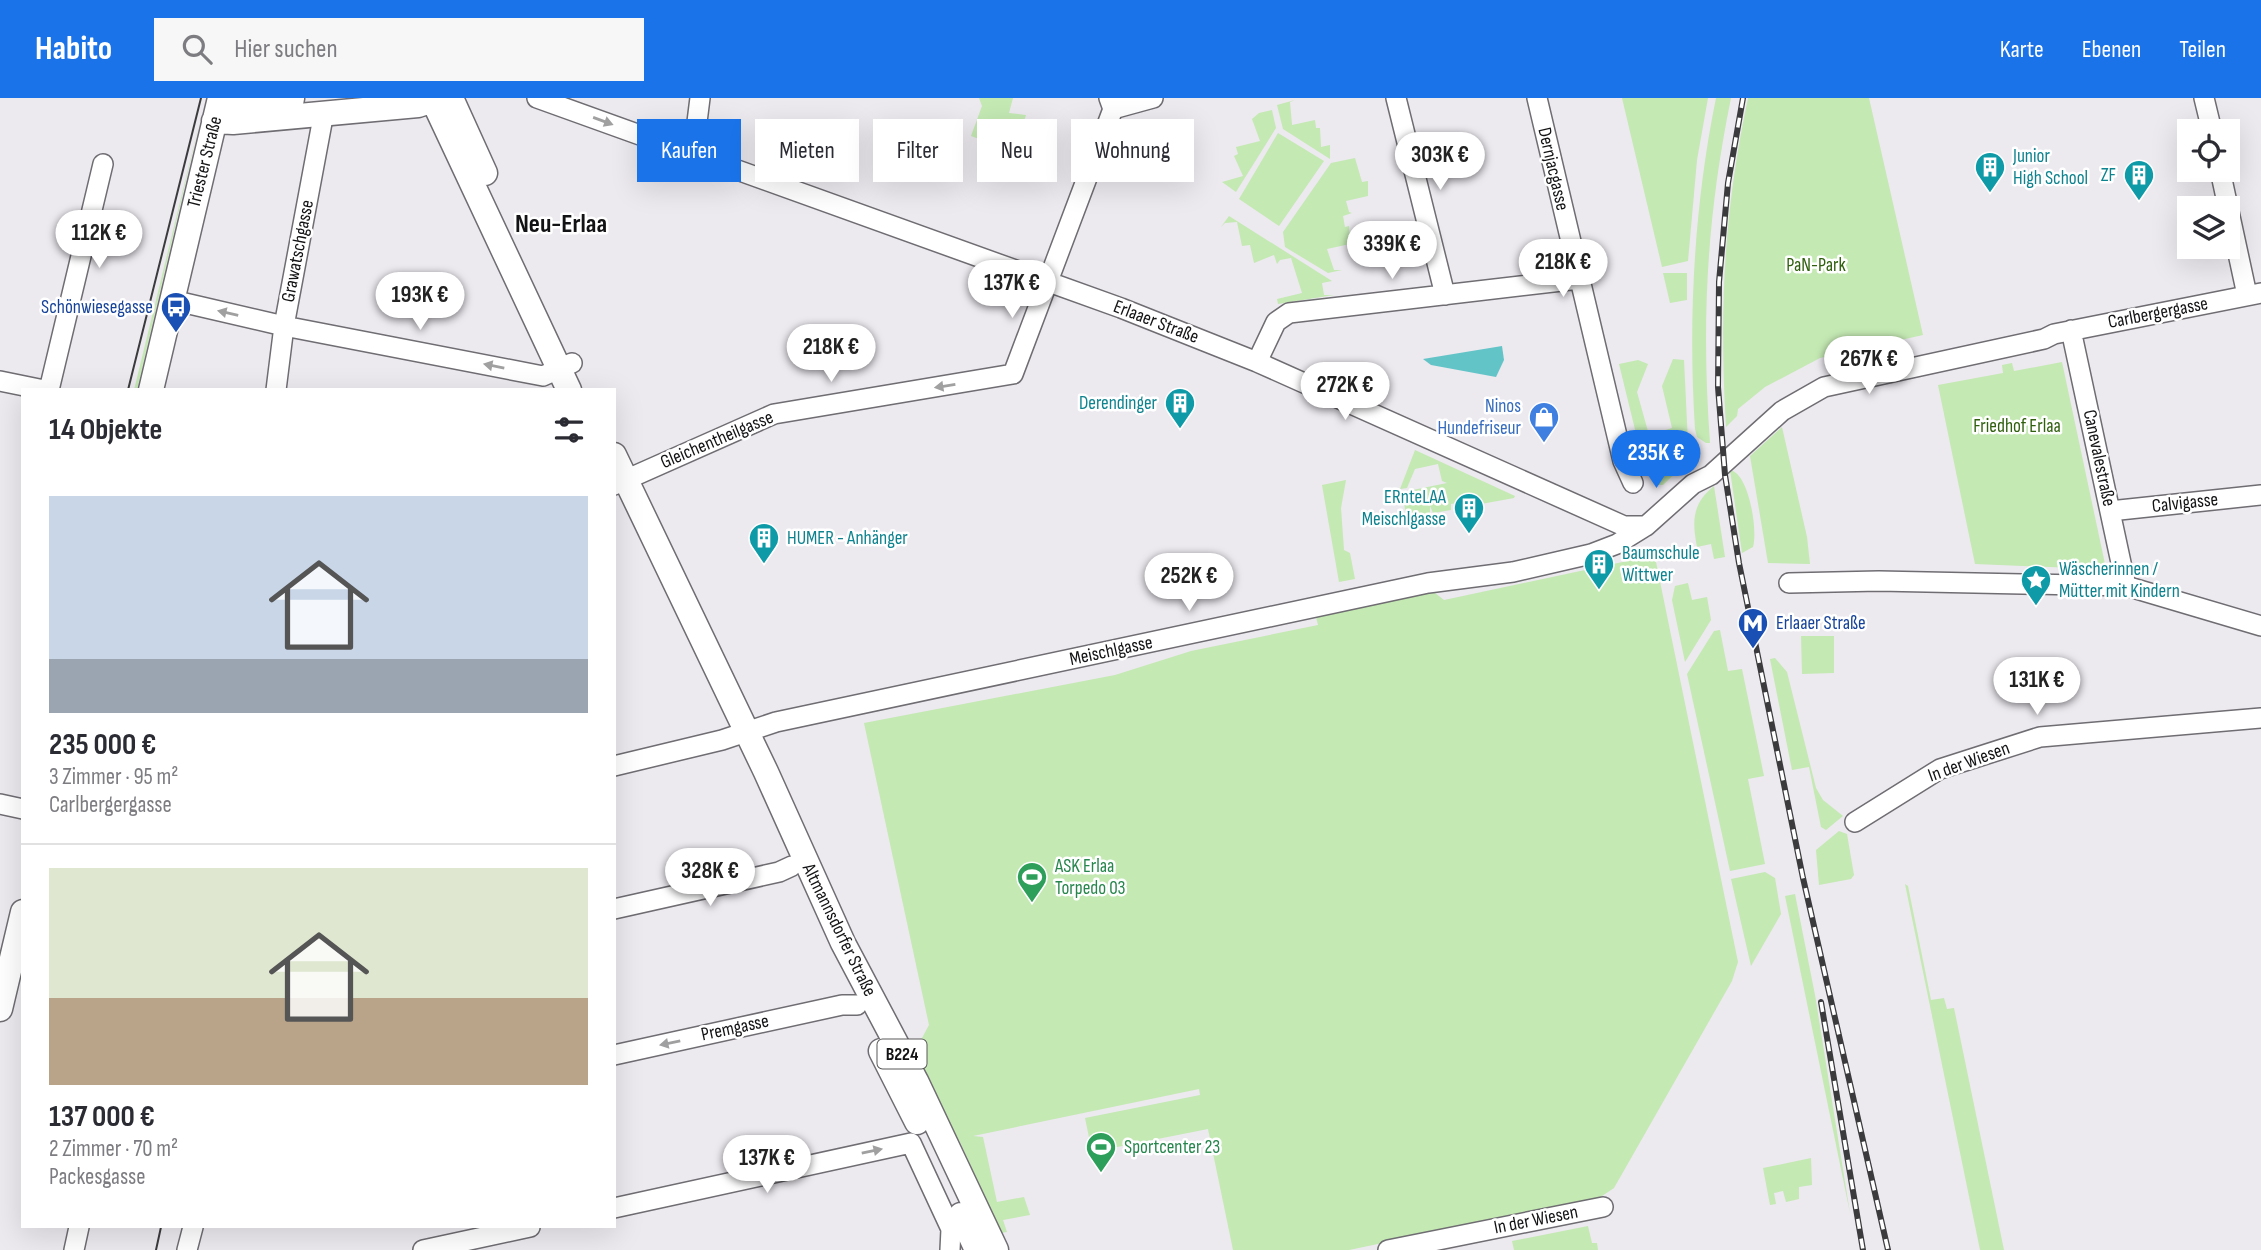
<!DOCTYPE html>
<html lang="de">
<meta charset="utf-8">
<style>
body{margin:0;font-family:"Sofia Sans Condensed",sans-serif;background:#f7f7f7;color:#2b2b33;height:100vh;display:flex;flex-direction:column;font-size:26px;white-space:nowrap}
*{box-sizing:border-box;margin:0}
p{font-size:23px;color:#7c7c81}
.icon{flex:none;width:38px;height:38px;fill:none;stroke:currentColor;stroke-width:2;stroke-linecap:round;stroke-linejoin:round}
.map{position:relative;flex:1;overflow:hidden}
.panel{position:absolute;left:21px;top:290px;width:595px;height:840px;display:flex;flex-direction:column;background:#fff;border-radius:0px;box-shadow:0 7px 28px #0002}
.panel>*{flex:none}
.hud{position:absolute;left:637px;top:21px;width:665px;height:63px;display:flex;gap:14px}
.buttons{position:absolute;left:2177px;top:21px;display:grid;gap:14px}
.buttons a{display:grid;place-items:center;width:63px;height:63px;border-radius:0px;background:#fff;box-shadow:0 7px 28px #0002;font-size:35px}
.price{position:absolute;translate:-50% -60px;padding:0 16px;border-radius:24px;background:#fff;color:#222;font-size:23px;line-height:46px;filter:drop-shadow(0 2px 4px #0008)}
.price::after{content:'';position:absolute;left:50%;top:42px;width:21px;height:16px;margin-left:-10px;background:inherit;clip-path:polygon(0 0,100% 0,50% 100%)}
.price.active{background:#1a73e8;color:#fff}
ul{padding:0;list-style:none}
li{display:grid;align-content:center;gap:14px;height:371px;padding:0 28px}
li+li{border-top:2px solid #e1e1e2}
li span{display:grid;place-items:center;height:217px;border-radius:0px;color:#555}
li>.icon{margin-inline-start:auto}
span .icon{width:126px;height:126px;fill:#fffc;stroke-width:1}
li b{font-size:30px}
h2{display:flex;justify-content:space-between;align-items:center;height:84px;padding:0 28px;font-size:30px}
.tag{padding:0 24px;border-radius:0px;background:#fff;box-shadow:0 7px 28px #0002;font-size:24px;line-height:63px}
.tag.active{background:#1a73e8;color:#fff}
header{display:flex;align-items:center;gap:42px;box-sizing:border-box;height:98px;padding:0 35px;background:#1a73e8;color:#fff}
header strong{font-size:33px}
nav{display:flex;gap:38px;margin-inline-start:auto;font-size:24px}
.search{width:490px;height:63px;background:#f7f7f7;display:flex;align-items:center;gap:18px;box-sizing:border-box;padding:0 24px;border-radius:0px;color:#7c7c81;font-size:26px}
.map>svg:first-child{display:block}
.green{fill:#c4e9b3}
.water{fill:#63c4c8}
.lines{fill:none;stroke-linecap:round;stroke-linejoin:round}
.minor-casing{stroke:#6f6c72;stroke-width:22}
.major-casing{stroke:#6f6c72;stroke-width:27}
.minor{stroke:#fff;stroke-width:19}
.major{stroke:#fff;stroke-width:24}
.tram{stroke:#3b3a3d;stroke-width:2}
.rail-casing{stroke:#3b3a3d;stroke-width:6}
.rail{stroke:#fff;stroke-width:3.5;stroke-dasharray:10;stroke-linecap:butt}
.oneway{fill:#a1a0a1}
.labels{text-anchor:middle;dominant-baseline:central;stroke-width:5;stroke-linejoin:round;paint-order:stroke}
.shield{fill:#fff;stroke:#5a595a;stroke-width:2}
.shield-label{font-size:18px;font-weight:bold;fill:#131214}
.culture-label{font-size:19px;fill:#0d838f;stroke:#fff;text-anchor:start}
.street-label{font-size:19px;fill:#131214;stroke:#fff}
.park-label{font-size:19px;fill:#30600e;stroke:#fff}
.transit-label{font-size:19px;fill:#164399;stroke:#fff;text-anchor:end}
.shop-label{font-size:19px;fill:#366cbe;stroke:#fff;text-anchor:end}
.leisure-label{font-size:19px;fill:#27864d;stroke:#fff;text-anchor:start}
.district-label{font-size:26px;font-weight:bold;fill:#131214;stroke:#fff}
</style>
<header>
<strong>Habito</strong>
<div class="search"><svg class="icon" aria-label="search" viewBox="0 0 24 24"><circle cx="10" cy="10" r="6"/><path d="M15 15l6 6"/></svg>Hier suchen</div>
<nav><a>Karte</a><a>Ebenen</a><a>Teilen</a></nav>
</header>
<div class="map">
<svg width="2261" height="1152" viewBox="0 0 2261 1152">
<rect width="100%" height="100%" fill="#ece9ef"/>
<!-- green -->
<path class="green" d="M979,0H1013L1009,15L1026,17L1014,54L971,38L982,8Z
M1622,0H1708L1697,62L1688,163L1662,169Z
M1716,0H1731C1707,118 1701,221 1710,345H1706L1697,339L1695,331C1688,221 1694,108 1716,0Z
M1748,0H1869L1923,237L1820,260L1765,289L1738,311L1737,318L1726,329C1719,211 1724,113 1748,0Z
M1295,2L1290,4L1292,27L1315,22L1316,30H1320L1321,49L1330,47V61L1283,31L1277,7Z
M1272,12L1276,30L1236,94L1222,84L1243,78L1234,58L1238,56L1236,49L1260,43L1252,21L1259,15Z
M201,18L137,292H134Z
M1278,35L1324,63L1279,128L1239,101Z
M1355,60L1362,84L1368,83V98L1346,103L1349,114L1352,115L1343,118L1345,129L1349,128L1350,146L1327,151L1334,172H1342L1328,175L1285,149L1283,134L1331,65Z
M1229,118L1332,183L1322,185L1324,197H1334L1278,206L1277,201L1302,195L1291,160L1280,162L1277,166L1274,157L1254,165L1250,147L1242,148L1237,124L1225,125L1221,129Z
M1663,175H1687V202L1670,205Z
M1673,261L1684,262L1688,345L1685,350L1644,358L1641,356L1619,266L1638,262L1648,266L1637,294L1649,337L1672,330L1662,288Z
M2062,264L2105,466L2097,471L1975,466L1938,287L2003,275L2002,267L2012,265L2014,273Z
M1782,329L1807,439L1810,466L1768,465L1750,358Z
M1415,352L1515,398L1514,400L1470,408L1468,403L1451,406V412L1433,415L1430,408V416L1406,420L1403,394L1447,385L1442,383L1438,366L1415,371L1407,390L1400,391Z
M1685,359L1687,364L1663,387H1657L1655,368Z
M1730,372C1749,375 1758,433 1753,449L1742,455Z
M1346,382L1341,410L1344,452L1350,455L1355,481L1339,484L1322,387Z
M1714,388L1725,459L1714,461L1711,446L1697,449C1692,423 1692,406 1714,388Z
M1646,459L1656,464L1738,864L1732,883L1614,1090L1599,1100L1349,1152H1233L1208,1031L1092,1054L1085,1020L1200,997L1199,991L973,1038L983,1039L997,1104L1024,1099L1030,1117L1003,1122L1007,1134L1001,1135L959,1042L952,1043L915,953L929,927L864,625L1115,577L1191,553L1318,527L1315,515L1430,491L1444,502Z
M1688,485L1692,502L1707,499L1711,522L1685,564L1672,502L1675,488Z
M1720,532L1728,573L1742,571L1764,678L1748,681L1765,766L1730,773L1687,576L1714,533Z
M1801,538H1834V575L1802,576Z
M1775,560L1787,574L1816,690L1823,702L1843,718L1826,732L1821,729L1809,669L1792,672L1770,561Z
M1839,733L1847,736L1854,777L1851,781L1819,787L1816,752Z
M1765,774L1775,780L1781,816L1751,868L1731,781Z
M1905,786L1908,788L1931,902L1944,900L1947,911L1954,910L2004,1152H1980Z
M1795,796L1815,897L1850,1115L1785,798Z
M1811,1060L1812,1087L1799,1089V1101L1786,1104L1783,1093L1774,1095L1776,1106L1770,1107L1763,1070Z
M1588,1128L1592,1145H1597L1598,1152H1514L1512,1143Z"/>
<!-- water -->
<path class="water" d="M1502,248L1504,262L1496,279L1431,267L1423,261Z"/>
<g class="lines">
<!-- minor casing -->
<g class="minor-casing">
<path id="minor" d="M537,0L1121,210L1257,264L1624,428H1646
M1396,0L1445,197
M1537,0L1623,363L1633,385
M2204,0L2212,33
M1113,11L1153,0
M693,56L700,0
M2220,72L2247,197
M172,202L284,228L543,278L572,265
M2071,232L2126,488
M1257,264L1276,224L1289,215L1579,181
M0,283L44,292
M49,292L103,66
M276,292L284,228L324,14
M614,387L774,316L1013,276L1113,11L1109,0
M2110,413L2261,397
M1789,485L1879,483L2126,488L2261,528
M614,668L722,642L776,624L1428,485L1513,474L1591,456L1617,446L1646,428L1693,386L1711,377L1782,313L1824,289L2044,241L2054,236L2261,195
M0,706L23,711
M1855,724L1940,671L2040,639L2261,620
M614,811L779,774L792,768
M614,957L842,907H857
M614,1110L911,1045L951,1131L950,1152
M74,1152L79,1129
M187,1152L193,1129
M423,1152L530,1129
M1388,1152L1603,1109"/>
</g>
<!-- major casing -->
<g class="major-casing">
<path id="major" d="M432,0L569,292
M451,0L485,75
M219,7L292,1
M214,23L233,24L418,7L439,0
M151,292L220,0
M614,357L766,674L843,845L916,983L996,1152
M0,911L23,814
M881,953L917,1024
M961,1117L977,1152"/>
</g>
<!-- minor -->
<use href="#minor" class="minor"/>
<!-- major -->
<use href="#major" class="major"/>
<!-- tram -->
<path class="tram" d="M128,292L201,0
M156,1152L161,1129"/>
<!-- rail casing -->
<g class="rail-casing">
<path id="rail" d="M1743,0L1728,85L1719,184L1718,289L1725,377L1739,465L1803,780L1888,1152
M1821,904L1863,1152"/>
</g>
<!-- rail -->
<use href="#rail" class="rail"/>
</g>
<!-- one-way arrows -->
<defs><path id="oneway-solid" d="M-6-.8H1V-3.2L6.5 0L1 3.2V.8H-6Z" transform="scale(1.75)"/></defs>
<g class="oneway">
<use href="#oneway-solid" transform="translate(603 23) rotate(20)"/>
<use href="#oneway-solid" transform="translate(228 215) rotate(-167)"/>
<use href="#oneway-solid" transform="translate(494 268) rotate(-169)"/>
<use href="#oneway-solid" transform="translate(945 288) rotate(171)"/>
<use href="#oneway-solid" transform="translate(670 945) rotate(168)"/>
<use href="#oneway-solid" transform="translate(872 1053) rotate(-12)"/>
</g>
<!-- icons -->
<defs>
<g id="building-pin" transform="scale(1.575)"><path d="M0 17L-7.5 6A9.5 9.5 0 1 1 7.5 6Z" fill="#0f9aa8" stroke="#fff"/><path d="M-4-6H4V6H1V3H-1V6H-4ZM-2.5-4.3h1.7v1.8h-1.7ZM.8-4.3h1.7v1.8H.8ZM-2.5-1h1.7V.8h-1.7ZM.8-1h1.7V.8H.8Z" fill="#fff"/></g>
<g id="bus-pin" transform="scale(1.575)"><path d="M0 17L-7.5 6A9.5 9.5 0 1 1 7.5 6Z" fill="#1a4fb4" stroke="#fff"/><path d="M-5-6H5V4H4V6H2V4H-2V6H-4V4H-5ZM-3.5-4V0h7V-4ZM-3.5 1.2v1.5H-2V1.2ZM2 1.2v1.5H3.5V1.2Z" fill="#fff"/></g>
<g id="shop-pin" transform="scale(1.575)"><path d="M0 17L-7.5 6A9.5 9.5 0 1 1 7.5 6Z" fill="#3f7fe0" stroke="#fff"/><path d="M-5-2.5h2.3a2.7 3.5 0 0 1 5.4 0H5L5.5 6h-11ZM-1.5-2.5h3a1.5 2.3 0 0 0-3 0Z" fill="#fff"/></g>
<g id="sight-pin" transform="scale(1.575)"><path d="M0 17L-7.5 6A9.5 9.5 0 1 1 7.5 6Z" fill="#0f9aa8" stroke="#fff"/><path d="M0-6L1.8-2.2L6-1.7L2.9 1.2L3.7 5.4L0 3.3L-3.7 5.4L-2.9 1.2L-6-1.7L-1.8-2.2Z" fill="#fff"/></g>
<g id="metro-pin" transform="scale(1.575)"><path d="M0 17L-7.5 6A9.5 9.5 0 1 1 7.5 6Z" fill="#1a4fb4" stroke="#fff"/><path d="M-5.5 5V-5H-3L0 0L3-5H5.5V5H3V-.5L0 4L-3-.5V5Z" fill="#fff"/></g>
<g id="stadium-pin" transform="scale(1.575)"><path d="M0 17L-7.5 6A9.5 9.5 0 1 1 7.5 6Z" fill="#2e9e5b" stroke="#fff"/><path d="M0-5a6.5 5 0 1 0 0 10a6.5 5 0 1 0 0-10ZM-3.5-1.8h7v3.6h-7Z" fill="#fff"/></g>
</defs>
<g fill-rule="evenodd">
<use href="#building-pin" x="1990" y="69"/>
<use href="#building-pin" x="2139" y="77"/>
<use href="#bus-pin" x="176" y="209"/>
<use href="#building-pin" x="1180" y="305"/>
<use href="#shop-pin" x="1544" y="319"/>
<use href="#building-pin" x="1469" y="410"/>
<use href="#building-pin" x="764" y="440"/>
<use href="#building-pin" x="1599" y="466"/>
<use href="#sight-pin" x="2036" y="482"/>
<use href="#metro-pin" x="1753" y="525"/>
<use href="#stadium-pin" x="1032" y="779"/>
<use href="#stadium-pin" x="1101" y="1049"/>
</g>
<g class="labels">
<!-- shield labels -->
<rect class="shield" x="877.5" y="941.5" width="49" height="29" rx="5"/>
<g class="shield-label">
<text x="902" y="956">B224</text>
</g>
<!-- culture labels -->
<g class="culture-label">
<text x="2013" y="58">Junior<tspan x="2013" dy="22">High School</tspan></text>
<text x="2116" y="77" text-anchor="end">ZF</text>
<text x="1157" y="305" text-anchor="end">Derendinger</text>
<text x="1446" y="399" text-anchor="end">ERnteLAA<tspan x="1446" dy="22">Meischlgasse</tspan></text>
<text x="787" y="440">HUMER - Anhänger</text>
<text x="1622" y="455">Baumschule<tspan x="1622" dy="22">Wittwer</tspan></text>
<text x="2059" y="471">Wäscherinnen /<tspan x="2059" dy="22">Mütter mit Kindern</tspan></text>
</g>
<!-- street labels -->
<g class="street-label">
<text transform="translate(205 64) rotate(-76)">Triester Straße</text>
<text transform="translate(1553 71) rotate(77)">Dernjacgasse</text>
<text transform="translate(298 153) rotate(-79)">Grawatschgasse</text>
<text transform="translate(2158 215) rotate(-11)">Carlbergergasse</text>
<text transform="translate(1156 224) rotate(21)">Erlaaer Straße</text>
<text transform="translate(717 342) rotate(-23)">Gleichentheilgasse</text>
<text transform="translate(2099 360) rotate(78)">Canevalestraße</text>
<text transform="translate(2185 405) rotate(-6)">Calvigasse</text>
<text transform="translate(1111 553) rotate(-12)">Meischlgasse</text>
<text transform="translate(1969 664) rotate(-20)">In der Wiesen</text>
<text transform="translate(839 832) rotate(64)">Altmannsdorfer Straße</text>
<text transform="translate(735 930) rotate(-12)">Premgasse</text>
<text transform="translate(1536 1122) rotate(-11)">In der Wiesen</text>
</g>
<!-- park labels -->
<g class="park-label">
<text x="1816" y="167">PaN-Park</text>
<text x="2017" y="328">Friedhof Erlaa</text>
</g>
<!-- transit labels -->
<g class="transit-label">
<text x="153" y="209">Schönwiesegasse</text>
<text x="1776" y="525" text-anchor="start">Erlaaer Straße</text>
</g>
<!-- shop labels -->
<g class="shop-label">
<text x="1521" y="308">Ninos<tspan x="1521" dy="22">Hundefriseur</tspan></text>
</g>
<!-- leisure labels -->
<g class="leisure-label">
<text x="1055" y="768">ASK Erlaa<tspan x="1055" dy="22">Torpedo 03</tspan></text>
<text x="1124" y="1049">Sportcenter 23</text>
</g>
<!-- district labels -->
<g class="district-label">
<text x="561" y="126">Neu-Erlaa</text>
</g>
</g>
</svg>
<div class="buttons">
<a><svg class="icon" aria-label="locate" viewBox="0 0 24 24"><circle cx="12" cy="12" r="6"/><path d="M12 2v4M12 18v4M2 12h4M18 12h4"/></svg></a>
<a><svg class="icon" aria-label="layers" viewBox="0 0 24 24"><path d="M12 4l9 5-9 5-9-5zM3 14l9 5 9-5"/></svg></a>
</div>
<b class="price" style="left:1440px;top:94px">303K €</b>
<b class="price" style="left:99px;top:172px">112K €</b>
<b class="price" style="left:1392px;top:183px">339K €</b>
<b class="price" style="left:1563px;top:201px">218K €</b>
<b class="price" style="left:1012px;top:222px">137K €</b>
<b class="price" style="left:420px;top:234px">193K €</b>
<b class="price" style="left:831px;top:286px">218K €</b>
<b class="price" style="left:1869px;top:298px">267K €</b>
<b class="price" style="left:1345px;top:324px">272K €</b>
<b class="price active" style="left:1656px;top:392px">235K €</b>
<b class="price" style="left:1189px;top:515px">252K €</b>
<b class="price" style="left:2037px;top:619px">131K €</b>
<b class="price" style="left:710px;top:810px">328K €</b>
<b class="price" style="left:767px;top:1097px">137K €</b>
<div class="hud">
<a class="tag active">Kaufen</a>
<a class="tag">Mieten</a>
<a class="tag">Filter</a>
<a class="tag">Neu</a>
<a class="tag">Wohnung</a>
</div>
<section class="panel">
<h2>14 Objekte<svg class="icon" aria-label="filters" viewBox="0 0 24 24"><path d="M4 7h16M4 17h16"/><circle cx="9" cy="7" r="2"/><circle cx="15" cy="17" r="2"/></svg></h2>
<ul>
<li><span style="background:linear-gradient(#c9d6e8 75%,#9aa5b1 0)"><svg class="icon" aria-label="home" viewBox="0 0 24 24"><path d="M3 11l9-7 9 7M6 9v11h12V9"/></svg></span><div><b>235 000 €</b><p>3 Zimmer · 95 m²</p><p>Carlbergergasse</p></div></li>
<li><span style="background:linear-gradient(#dfe7d0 60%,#b9a48a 0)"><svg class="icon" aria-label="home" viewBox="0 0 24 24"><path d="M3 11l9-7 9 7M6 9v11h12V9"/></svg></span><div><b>137 000 €</b><p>2 Zimmer · 70 m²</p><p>Packesgasse</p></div></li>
</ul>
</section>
</div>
